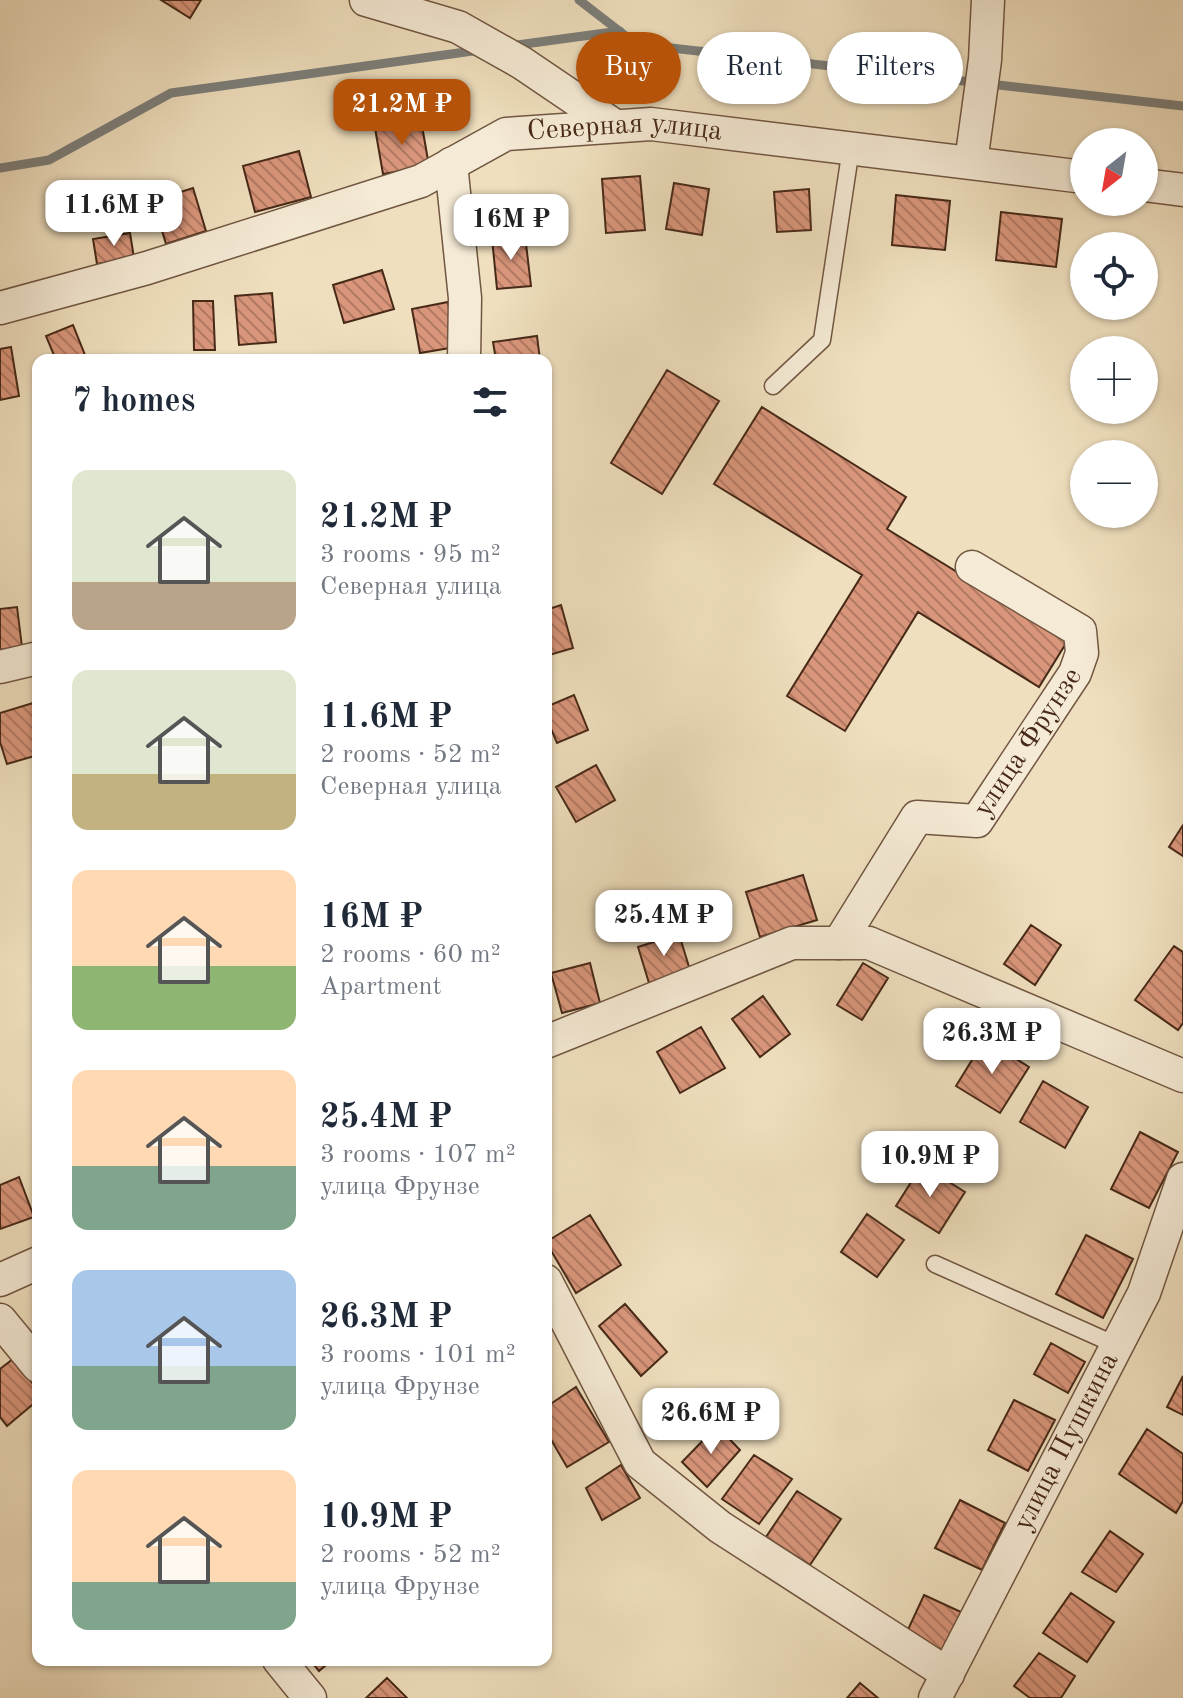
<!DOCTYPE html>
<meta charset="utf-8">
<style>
body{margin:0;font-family:"Old Standard TT",serif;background:#f6f6f7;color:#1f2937;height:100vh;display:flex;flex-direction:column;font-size:30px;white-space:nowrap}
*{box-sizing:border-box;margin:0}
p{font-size:26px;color:#747a83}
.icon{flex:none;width:44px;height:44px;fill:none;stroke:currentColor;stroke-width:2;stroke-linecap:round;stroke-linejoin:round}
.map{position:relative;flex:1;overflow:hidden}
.side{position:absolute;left:32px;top:354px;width:520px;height:1312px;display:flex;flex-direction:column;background:#fff;border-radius:16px;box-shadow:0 2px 6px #0004}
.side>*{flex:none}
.banner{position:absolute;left:576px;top:32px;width:486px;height:72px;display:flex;gap:16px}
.needle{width:52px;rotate:211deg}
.buttons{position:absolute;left:1070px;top:128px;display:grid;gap:16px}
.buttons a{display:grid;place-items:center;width:88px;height:88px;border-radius:50%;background:#fff;box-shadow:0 2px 6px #0004;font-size:40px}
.price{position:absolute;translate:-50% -68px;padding:0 18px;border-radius:16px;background:#fff;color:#222;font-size:26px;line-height:52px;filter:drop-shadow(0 2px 4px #0008)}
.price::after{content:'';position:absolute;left:50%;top:48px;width:24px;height:18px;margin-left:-12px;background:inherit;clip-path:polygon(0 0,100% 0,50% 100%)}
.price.on{background:#b45309;color:#fff}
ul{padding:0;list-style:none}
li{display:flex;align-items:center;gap:24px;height:200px;padding:0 40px}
li span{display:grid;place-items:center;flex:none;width:224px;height:160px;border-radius:16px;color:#555}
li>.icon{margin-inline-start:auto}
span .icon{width:96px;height:96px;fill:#fffc;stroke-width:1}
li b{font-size:34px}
h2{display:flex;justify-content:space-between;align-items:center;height:96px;padding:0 40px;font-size:34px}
.tag{padding:0 28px;border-radius:36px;background:#fff;box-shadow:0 2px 6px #0004;font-size:28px;line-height:72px}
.tag.on{background:#b45309;color:#fff}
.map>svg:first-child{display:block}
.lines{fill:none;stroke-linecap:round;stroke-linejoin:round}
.stream{stroke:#7c7f7b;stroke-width:9}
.building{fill:url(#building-back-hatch);stroke:#472917;stroke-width:2}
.lane-casing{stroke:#715641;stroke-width:19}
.street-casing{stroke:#715641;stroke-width:35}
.lane{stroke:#f5ead5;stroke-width:16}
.street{stroke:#f5ead5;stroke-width:32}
.labels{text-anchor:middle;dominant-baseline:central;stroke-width:7;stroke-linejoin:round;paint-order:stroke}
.street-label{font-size:28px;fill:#472917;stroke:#f5ead5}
</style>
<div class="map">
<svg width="1183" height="1698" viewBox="0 0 1183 1698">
<defs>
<pattern id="building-back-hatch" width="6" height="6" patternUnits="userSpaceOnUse" patternTransform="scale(2)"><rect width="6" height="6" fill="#d9967b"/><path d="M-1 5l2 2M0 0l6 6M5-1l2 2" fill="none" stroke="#b27a64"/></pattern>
</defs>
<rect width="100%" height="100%" fill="#efdfbe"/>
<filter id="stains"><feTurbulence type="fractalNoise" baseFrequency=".0025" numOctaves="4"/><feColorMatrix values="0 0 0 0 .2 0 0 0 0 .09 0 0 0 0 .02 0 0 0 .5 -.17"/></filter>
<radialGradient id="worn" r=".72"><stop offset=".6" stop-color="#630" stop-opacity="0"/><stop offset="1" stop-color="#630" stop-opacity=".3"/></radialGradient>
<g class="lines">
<!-- stream -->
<path class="stream" d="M579,0L636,44L1183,106
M510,46L620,31
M0,168L49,160L171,93L480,50"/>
</g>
<!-- building -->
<path class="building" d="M161,0H201L190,18Z
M421,120L429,166L383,174L375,128Z
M299,151L311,197L255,212L243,166Z
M640,176L645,230L606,233L602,179Z
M674,183L709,189L702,235L666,229Z
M193,188L206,231L166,244L153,201Z
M809,189L811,230L777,232L774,192Z
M896,195L950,201L945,250L892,245Z
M1001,212L1062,219L1056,267L996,260Z
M130,233L134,258L97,264L93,239Z
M525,235L531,286L497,289L492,238Z
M382,270L394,309L344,323L333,285Z
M272,293L276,342L239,345L235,296Z
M193,301H213L215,350H194Z
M448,302L456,347L420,353L412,309Z
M73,325L87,360H56L46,336Z
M537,336L540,360H496L493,342Z
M11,347L19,396L0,400V349Z
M667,370L719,401L662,494L611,463Z
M762,407L906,497L887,529L1068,640L1039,687L918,612L845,731L787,696L862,575L714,484Z
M561,605L573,648L546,656V610Z
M17,607L22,647L0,650V609Z
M574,695L588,730L557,743L546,717V707Z
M33,703L38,717V755L7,764L0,742V713Z
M596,765L615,800L576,822L556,787Z
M1183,825V856L1169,847Z
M803,875L817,920L760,937L746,892Z
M1031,925L1061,945L1035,985L1004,964Z
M679,934L690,970L649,983L638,947Z
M1174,946L1183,952V1023L1178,1030L1135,1000Z
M590,963L600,1003L562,1013L551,973Z
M863,963L888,978L862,1020L837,1005Z
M763,996L790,1034L760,1057L732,1019Z
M701,1027L725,1068L680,1093L657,1052Z
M985,1039L1029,1067L1000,1113L956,1086Z
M1043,1081L1088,1107L1065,1148L1020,1122Z
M1140,1132L1178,1152L1149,1208L1111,1189Z
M922,1165L965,1192L939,1233L896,1206Z
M19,1177L34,1217L0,1229V1185Z
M867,1214L904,1240L877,1277L841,1252Z
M590,1215L621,1265L576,1293L546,1242Z
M1086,1235L1133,1259L1103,1318L1056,1294Z
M625,1304L667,1352L641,1376L599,1326Z
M1051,1343L1085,1362L1068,1393L1034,1374Z
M13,1359L38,1390V1400L7,1426L0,1417V1369Z
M1183,1376V1415L1167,1407Z
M576,1387L609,1442L567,1467L546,1431V1407Z
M1014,1400L1055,1420L1028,1471L988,1450Z
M717,1426L740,1450L707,1487L682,1462Z
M1147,1429L1183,1454V1501L1176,1513L1119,1474Z
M754,1455L792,1479L759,1524L722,1499Z
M621,1465L640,1498L602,1520L586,1488Z
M797,1491L841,1519L810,1565L766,1537Z
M960,1500L1005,1523L982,1570L935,1548Z
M1110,1531L1143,1554L1116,1592L1082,1572Z
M1071,1593L1114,1622L1087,1662L1043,1633Z
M924,1595L961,1612L942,1653L905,1636Z
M1039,1653L1075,1676L1061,1698H1030L1014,1686Z
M310,1660H332L319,1671Z
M387,1678L407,1698H366Z
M860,1683L878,1698H847Z"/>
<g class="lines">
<!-- lane casing -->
<g class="lane-casing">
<path id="lane" d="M773,386L822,340L851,148
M935,1264L1116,1345"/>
</g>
<!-- street casing -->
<g class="street-casing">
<g id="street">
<path d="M366,0L458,27L522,63L615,126"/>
<path d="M971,162L985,60L988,0"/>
<path d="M451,164L465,298L464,360"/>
<path d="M1144,185L1183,190"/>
<path id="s1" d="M0,308L147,268L421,181L506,134L651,124L1084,177"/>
<path d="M0,667L38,658"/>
<path id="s2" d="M839,943L917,817L977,821L1075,673L1082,653L1080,631L972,567"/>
<path d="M546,1042L792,943H869L1183,1076"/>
<path d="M0,1280L38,1263"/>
<path d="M546,1281L640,1463L720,1527L948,1674"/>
<path d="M0,1320L38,1366"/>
<path d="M279,1660L310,1698"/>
<path id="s3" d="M935,1698L1144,1293L1183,1179"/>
</g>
</g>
<!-- lane -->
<use href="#lane" class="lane"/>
<!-- street -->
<use href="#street" class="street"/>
</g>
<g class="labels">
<!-- street labels -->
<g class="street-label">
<text stroke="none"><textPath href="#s1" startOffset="656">Северная улица</textPath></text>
<text stroke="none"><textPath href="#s2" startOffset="302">улица Фрунзе</textPath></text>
<text stroke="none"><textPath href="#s3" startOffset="288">улица Пушкина</textPath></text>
</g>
</g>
<rect width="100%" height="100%" filter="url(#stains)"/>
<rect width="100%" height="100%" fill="url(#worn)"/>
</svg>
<div class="buttons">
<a><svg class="needle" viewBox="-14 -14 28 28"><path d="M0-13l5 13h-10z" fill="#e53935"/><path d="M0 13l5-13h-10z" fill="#747a83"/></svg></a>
<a><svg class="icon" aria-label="locate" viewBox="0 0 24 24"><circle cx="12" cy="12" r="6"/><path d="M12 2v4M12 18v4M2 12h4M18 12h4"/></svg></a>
<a>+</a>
<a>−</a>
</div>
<b class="price on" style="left:402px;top:147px">21.2M ₽</b>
<b class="price" style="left:114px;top:248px">11.6M ₽</b>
<b class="price" style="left:511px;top:262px">16M ₽</b>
<b class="price" style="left:664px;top:958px">25.4M ₽</b>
<b class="price" style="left:992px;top:1076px">26.3M ₽</b>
<b class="price" style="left:930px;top:1199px">10.9M ₽</b>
<b class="price" style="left:711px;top:1456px">26.6M ₽</b>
<div class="banner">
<a class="tag on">Buy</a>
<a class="tag">Rent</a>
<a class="tag">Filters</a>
</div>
<section class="side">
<h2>7 homes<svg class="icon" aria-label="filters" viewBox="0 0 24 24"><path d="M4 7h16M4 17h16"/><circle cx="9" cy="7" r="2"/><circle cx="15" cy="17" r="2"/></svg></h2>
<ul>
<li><span style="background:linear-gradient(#dfe7d0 70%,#b9a48a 0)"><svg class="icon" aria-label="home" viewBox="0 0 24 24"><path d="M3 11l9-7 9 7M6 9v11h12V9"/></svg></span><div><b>21.2M ₽</b><p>3 rooms · 95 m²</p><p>Северная улица</p></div></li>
<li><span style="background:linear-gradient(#dfe7d0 65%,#c2b280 0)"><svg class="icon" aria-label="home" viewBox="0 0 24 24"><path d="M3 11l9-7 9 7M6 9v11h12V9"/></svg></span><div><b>11.6M ₽</b><p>2 rooms · 52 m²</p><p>Северная улица</p></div></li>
<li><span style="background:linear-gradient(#ffd9b3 60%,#8fb573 0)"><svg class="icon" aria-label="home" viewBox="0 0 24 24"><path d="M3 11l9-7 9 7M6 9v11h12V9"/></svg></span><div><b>16M ₽</b><p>2 rooms · 60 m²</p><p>Apartment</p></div></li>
<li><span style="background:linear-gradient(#ffd9b3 60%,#7fa58c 0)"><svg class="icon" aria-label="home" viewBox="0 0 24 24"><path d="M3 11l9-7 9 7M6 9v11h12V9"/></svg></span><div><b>25.4M ₽</b><p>3 rooms · 107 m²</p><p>улица Фрунзе</p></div></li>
<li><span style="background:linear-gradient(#a9c7e8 60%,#7fa58c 0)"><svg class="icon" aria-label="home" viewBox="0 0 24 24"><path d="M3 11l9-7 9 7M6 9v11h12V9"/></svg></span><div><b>26.3M ₽</b><p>3 rooms · 101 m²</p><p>улица Фрунзе</p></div></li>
<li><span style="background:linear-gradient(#ffd9b3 70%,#7fa58c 0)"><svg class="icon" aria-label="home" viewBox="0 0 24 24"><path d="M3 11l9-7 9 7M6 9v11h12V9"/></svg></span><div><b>10.9M ₽</b><p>2 rooms · 52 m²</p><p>улица Фрунзе</p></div></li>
</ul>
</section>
</div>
